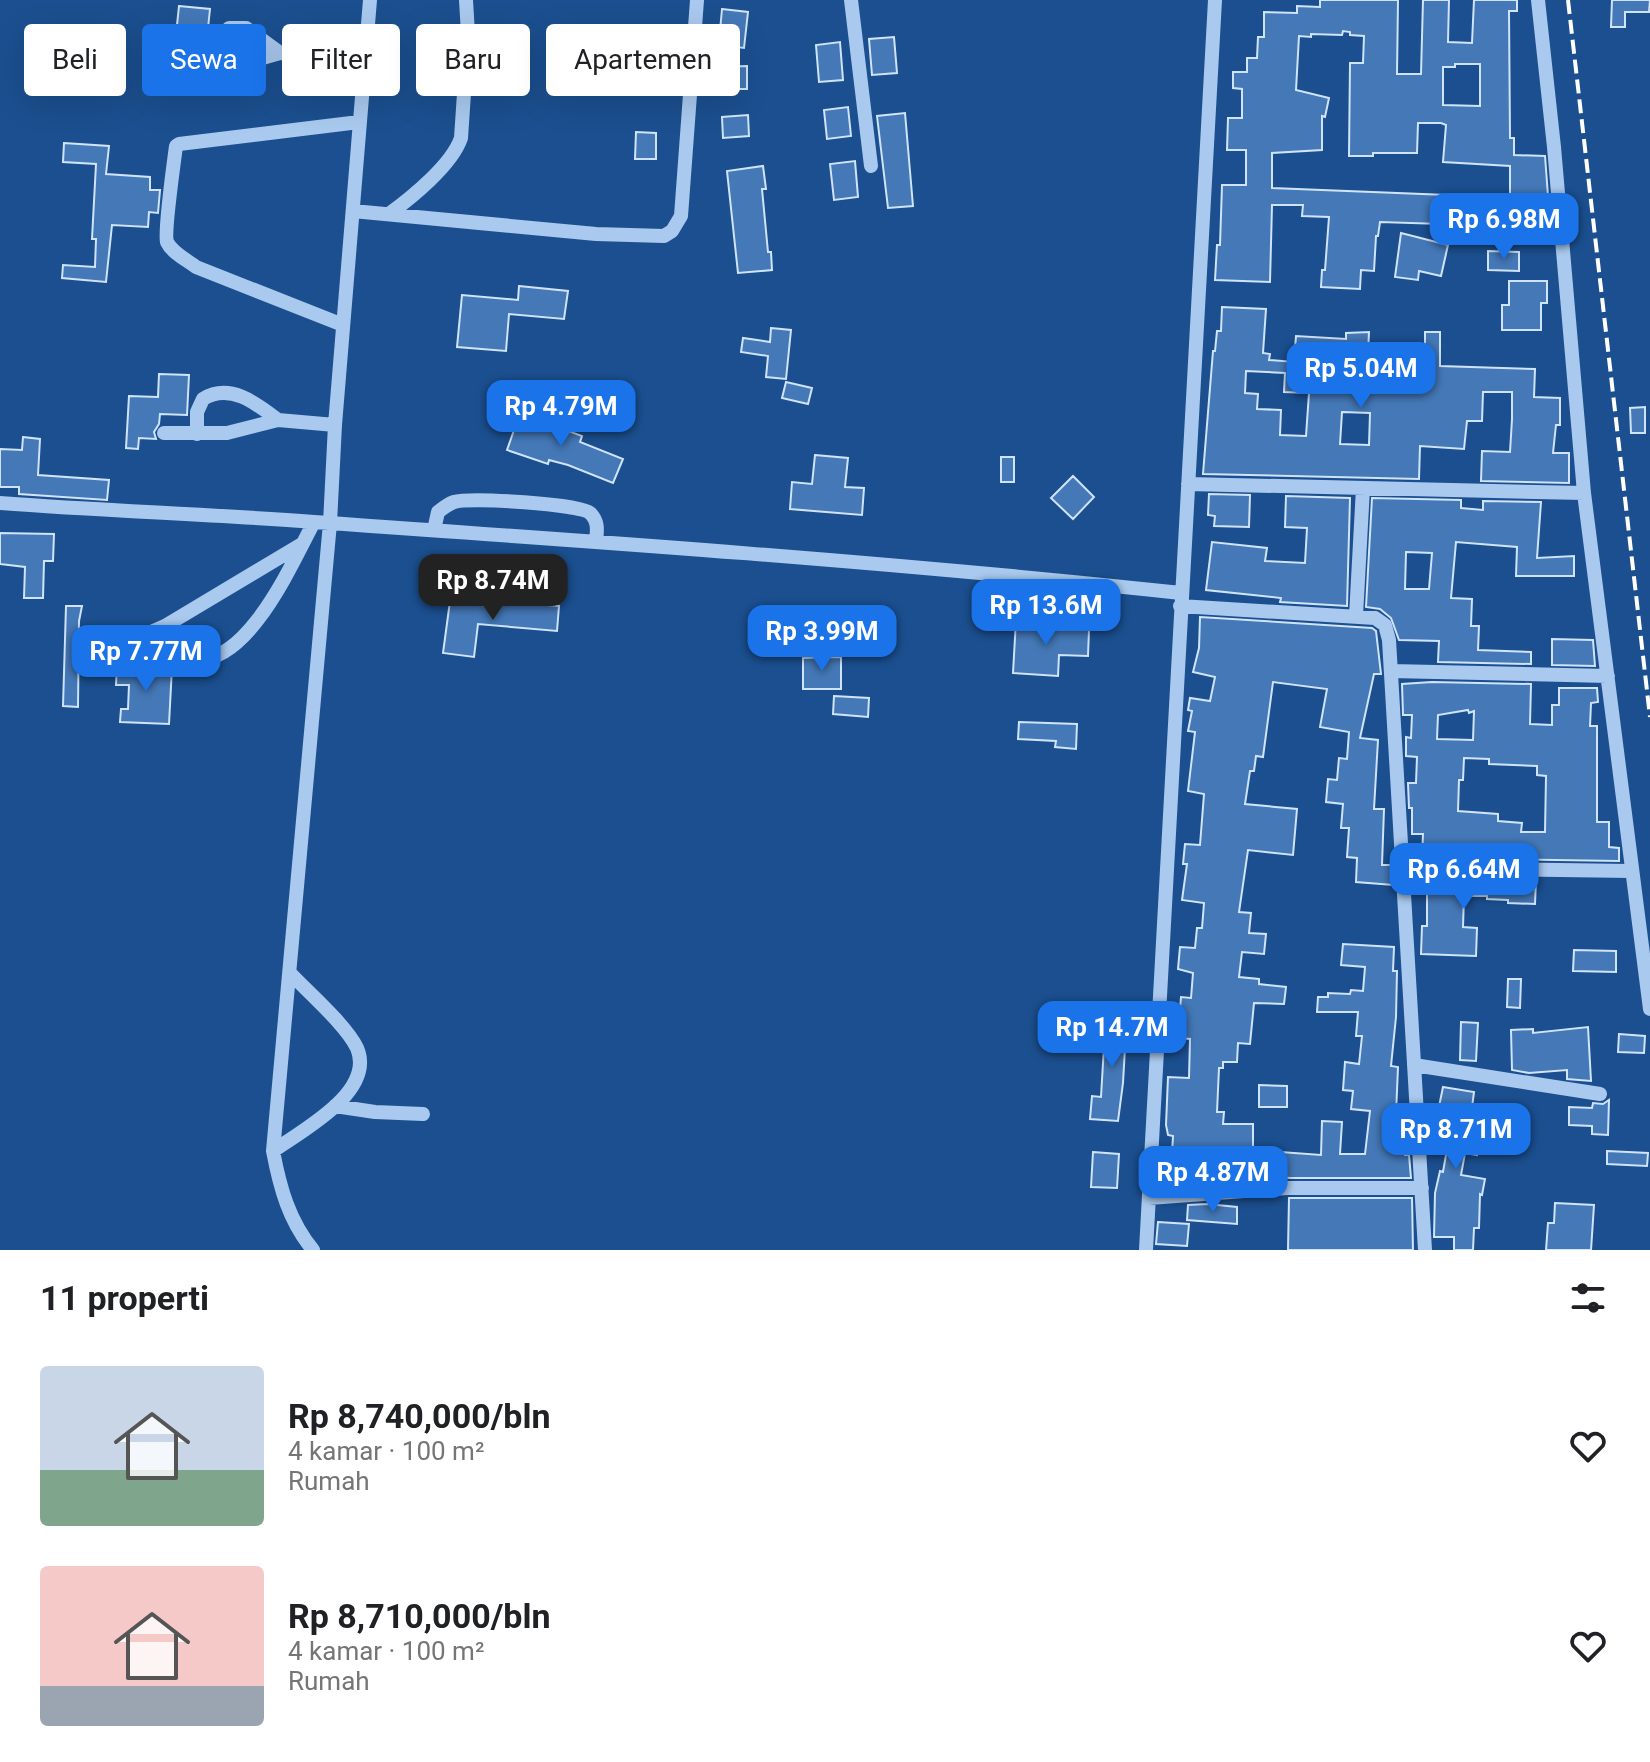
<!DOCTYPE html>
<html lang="id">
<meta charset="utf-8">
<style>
body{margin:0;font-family:Roboto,sans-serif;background:#f2f2f2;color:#202124;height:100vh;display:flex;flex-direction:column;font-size:30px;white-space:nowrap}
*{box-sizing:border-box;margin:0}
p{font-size:26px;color:#757577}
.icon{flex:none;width:44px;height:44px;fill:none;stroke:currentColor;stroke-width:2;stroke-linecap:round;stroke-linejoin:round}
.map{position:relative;height:1250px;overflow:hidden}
.drawer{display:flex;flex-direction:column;background:#fff;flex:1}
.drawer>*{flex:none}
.banner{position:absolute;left:24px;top:24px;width:800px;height:72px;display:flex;gap:16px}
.price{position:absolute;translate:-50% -68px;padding:0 18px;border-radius:16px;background:#1a73e8;color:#fff;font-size:26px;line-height:52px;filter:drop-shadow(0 2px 4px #0008)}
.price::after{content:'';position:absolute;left:50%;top:48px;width:24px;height:18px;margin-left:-12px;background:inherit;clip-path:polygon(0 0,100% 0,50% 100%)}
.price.current{background:#222;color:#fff}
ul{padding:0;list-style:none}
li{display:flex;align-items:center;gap:24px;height:200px;padding:0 40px}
li span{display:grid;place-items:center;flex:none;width:224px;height:160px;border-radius:8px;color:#555}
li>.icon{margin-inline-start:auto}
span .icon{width:96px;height:96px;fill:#fffc;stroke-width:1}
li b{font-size:34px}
h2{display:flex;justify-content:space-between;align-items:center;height:96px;padding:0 40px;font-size:34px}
.tag{padding:0 28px;border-radius:8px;background:#fff;box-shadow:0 8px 32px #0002;font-size:28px;line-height:72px}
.tag.current{background:#1a73e8;color:#fff}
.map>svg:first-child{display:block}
.building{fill:#4478b7;stroke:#cfe3fa;stroke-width:2;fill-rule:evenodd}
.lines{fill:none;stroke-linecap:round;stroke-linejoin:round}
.minor{stroke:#a9c9ee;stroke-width:14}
.rail{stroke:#fff;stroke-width:4;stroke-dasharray:14 6;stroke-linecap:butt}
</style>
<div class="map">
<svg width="1650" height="1250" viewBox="0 0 1650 1250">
<rect width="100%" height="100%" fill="#1b4f8f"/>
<!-- building -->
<path class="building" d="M1320,0H1398L1397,74H1421L1423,0H1449L1448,42L1472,43L1474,0H1517V11H1509L1510,138H1514V155L1545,156L1548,196L1547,221L1503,219L1504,197H1510V166L1443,162L1446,125L1441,123H1418L1417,153H1373V156H1349L1350,63H1363L1364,36L1350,35V32L1343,31L1342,35L1311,34V37L1299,36L1296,90L1329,98L1325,117L1322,116V150L1272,153V188L1472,196V225L1380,222L1378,236H1376L1374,271L1361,270L1360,289L1321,287L1322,270H1325L1329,217L1302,216L1303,205H1272L1270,282L1215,280L1217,245H1220L1222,185H1246V150H1227L1228,118H1242V89L1233,88V72H1247V58H1257L1258,37H1264V12L1297,13V6L1320,7ZM1455,64H1480V106L1443,105V67H1455Z
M1612,0H1650L1649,12H1625V27H1611Z
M179,6L210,9L206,47L175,44Z
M722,9L748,12L744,48L710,44L712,30L720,31Z
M487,30L526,32L522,91L483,88Z
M154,31L172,33L168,65L160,73L149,71Z
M894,37L897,73L872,75L869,39Z
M840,42L843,80L819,82L816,45Z
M747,66V89H718V67Z
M848,107L851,136L827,139L824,110Z
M905,113L913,206L888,208L877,116Z
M748,115L749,136L723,138L722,117Z
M636,132L656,133V159H635Z
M64,143L109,146L106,174L150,177V190H160L158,213L149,212L148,227L112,225L106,282L62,278L63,265L95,267L96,239H92L96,164L63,162Z
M855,161L858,197L834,200L830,164Z
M763,166L766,189H762L768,252H771L772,270L738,273L727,171Z
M1401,233L1448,245L1441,276L1419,271L1418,280L1395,277Z
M1488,251L1519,252V271L1488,270Z
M1509,281H1547V303H1541V330H1502V305H1509Z
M519,286L568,291L564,319L509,314L506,351L457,347L462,295L518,300Z
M1222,307L1266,309L1263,353L1270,354L1269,360L1294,362L1296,336L1346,339V333L1369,332L1368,354L1387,356V366H1416V350H1425V332H1440V366L1535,369L1534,397L1560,398V425H1556L1553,453H1569V483L1481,481L1482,451L1510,452L1512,419V392H1483L1482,421H1467L1464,449L1420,446L1419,479L1203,474L1213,351H1215L1217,331H1221ZM1246,371L1285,373L1284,392L1309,393L1306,436L1280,435L1281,410L1257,409L1258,394L1245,393ZM1342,412L1370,413L1369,445L1340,444Z
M771,328L791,330L786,379L766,377L768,356L741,352L743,338L770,342Z
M159,374L189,375L187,415L160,414L159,424L154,432L156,439L139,438L138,449L126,448L129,396L158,397Z
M786,382L812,388L808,404L782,398Z
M1645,407V433H1631L1630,408Z
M520,413L582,436L580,442L623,459L613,483L568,465L549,460L548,464L507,450Z
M23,437L40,439L38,475L109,480L107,500L19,494V487H0V449L22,450Z
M815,455L848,458L845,487L864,488L862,515L790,509L792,482L812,484Z
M1001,457H1014V482H1001Z
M1073,476L1094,497L1073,519L1051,498Z
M1209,494L1250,495L1249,527L1214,526L1215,516L1208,515Z
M1286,496L1350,498L1347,606L1280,602L1281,598L1206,590L1212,542L1267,548L1265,561L1305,563L1307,528L1285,527Z
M1372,498L1461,500V508L1483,510V501L1541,502L1537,558L1574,556V576H1516L1517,547L1456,542L1451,598L1472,599L1471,626H1479L1478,650L1531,652V664L1438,662L1439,641L1399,640L1391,618L1380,609L1366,607ZM1406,552L1432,553L1429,589H1405Z
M0,533L54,534L53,561H44L43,598H24L25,567L0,564Z
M450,601L499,607V601L559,606L557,631L478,624L474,657L443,653Z
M66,606H82L79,621L78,707L63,706Z
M1200,617L1372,628L1376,631L1381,674H1374L1360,738L1378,740L1374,809H1384L1382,865H1392L1393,885L1356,882L1357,858L1347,857L1349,828H1341L1343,804L1326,802L1328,779L1337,780L1339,758L1347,759L1349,732L1320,727L1327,689L1273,682L1263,757L1256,756L1254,771H1250L1245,804L1297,809L1293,855L1248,850L1239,912L1251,913L1249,933L1266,934L1264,954L1242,952L1239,977L1259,979V984L1286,987L1284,1004L1254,1003L1250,1044L1238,1043L1237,1062H1223V1068H1219L1217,1112H1224L1223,1124H1253V1150L1321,1155L1322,1121L1342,1122L1340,1154H1365L1370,1111L1351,1109L1353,1091L1343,1090L1345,1062L1359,1064L1362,1036H1356L1358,1012H1317L1318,997H1328V993L1350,994L1351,990L1363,991L1365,967L1341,965L1343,944L1394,947L1393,971H1397L1396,1017L1391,1066L1398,1067L1396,1114H1404L1403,1136H1406L1405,1155H1409L1411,1178H1290L1259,1175V1178H1238V1163L1203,1160L1202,1172L1171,1170L1173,1136L1168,1135L1166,1125L1168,1077L1189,1078L1190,1039L1180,1038L1181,1022L1179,1021L1181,997L1191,998L1193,973L1178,969L1180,947L1195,948L1197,928H1202L1204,903L1182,900L1187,864H1183L1185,844L1200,845L1204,794L1188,791L1195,732L1188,731L1192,711L1188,710L1190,698L1210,701L1215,677L1193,672L1199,648Z
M1016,620L1045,622L1044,627L1089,630L1088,656L1059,655L1058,676L1013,673Z
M1552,639L1593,640L1595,666L1552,665Z
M841,657V689H803V658Z
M117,664L172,667L169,724L120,722L121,709H128L129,685H116Z
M1432,682L1531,684L1530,724L1552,725V705H1559V688H1597L1598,702L1591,703L1590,726H1597V822H1609V847L1619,848V861L1422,858L1423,834H1412V808H1409L1408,783H1416L1417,757L1406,756V737L1411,738L1412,715H1403L1402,684ZM1468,710L1469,713L1474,711L1473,740L1437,739L1438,715ZM1464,758L1489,759V764L1537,766V775L1546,776L1545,832H1521L1522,823L1498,821V814L1458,811L1459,780H1463Z
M834,696L869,698L868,717L833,714Z
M1019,722L1077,724L1076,749L1055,747L1056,741L1018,739Z
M1427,878L1536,880L1535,904L1508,903V900L1487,899V896H1464L1463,927L1477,928L1476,956L1421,954L1422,926H1427Z
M1574,950L1616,951V972L1573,971Z
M1508,979H1521L1520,1008L1507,1007Z
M1106,1012L1127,1013L1123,1083L1118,1121L1090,1119L1092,1096L1101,1097Z
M1461,1022L1478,1023L1476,1061L1460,1060Z
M1588,1027L1591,1081L1567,1079V1070L1529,1073L1512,1070L1511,1030L1533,1029V1033Z
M1619,1034L1645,1036L1644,1053L1618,1052Z
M1259,1085L1287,1086V1107H1259Z
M1443,1087L1474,1092L1468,1139L1480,1142L1477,1155L1465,1153L1461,1175L1485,1179L1482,1195L1480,1194L1479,1228H1474L1473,1250H1454V1237H1434L1435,1193L1440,1171L1443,1172L1447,1149L1431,1146Z
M1609,1100L1608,1135L1592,1134V1126L1569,1125V1107L1592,1108L1593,1103L1603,1104Z
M1607,1151L1648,1153L1647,1166L1607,1164Z
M1093,1152L1119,1154L1117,1188L1091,1187Z
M1289,1198H1412L1413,1250H1288Z
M1555,1203L1594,1205L1591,1250H1546L1548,1223H1554Z
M1207,1204L1237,1207V1224L1187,1220L1188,1205Z
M1158,1222L1189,1224L1187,1246L1156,1244Z"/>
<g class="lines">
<!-- minor -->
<path class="minor" d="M851,0L871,166
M1538,0L1554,147L1584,493L1650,1009
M222,67C216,52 216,39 229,28H246L280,53
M170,75L242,64L280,53L366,54
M353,211L596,234L664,236L672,231L681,216L697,0
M389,214C411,198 452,165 461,138L468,34L466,0
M343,325L196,267C187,260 172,253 167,242C164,233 174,161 176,146L179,144L359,122
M164,433H227L278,420L335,425
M197,434V412L203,399C230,382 257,404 278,420
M1188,484L1584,493
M0,503C104,511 209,514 314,522C603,542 892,562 1181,593
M434,530L438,512C443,508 448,504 454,502C470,497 580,504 590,513C599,521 597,532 596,542
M1180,606L1375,618L1385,625L1389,640L1425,1250
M1356,616L1363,488
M165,626L192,659C247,668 292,563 314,522
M96,656L165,626L302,544
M1391,671L1608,676
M1403,868L1631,871
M1414,1065L1600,1094
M335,1106L375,1112L423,1114
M273,1151C301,1131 376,1092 357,1048C346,1025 308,992 290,973
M1149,1198L1287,1188H1422
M313,1250C289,1221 280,1188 273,1151L330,523L335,425L370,0
M1146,1250L1215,0"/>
<!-- rail -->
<path class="rail" d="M1568,0L1650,717"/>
</g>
</svg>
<b class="price" style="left:1504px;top:261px">Rp 6.98M</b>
<b class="price" style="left:1361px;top:410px">Rp 5.04M</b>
<b class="price" style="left:561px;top:448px">Rp 4.79M</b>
<b class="price current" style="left:493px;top:622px">Rp 8.74M</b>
<b class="price" style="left:1046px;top:647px">Rp 13.6M</b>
<b class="price" style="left:822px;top:673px">Rp 3.99M</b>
<b class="price" style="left:146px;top:693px">Rp 7.77M</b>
<b class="price" style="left:1464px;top:911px">Rp 6.64M</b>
<b class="price" style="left:1112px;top:1069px">Rp 14.7M</b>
<b class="price" style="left:1456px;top:1171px">Rp 8.71M</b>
<b class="price" style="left:1213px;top:1214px">Rp 4.87M</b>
<div class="banner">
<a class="tag">Beli</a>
<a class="tag current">Sewa</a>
<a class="tag">Filter</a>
<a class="tag">Baru</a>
<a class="tag">Apartemen</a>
</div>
</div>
<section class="drawer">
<h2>11 properti<svg class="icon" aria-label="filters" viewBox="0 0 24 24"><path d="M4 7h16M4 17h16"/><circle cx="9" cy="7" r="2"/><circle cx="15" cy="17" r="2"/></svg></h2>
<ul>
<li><span style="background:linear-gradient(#c9d6e8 65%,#7fa58c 0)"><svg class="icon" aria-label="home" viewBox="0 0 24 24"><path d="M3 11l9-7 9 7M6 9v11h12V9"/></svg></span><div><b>Rp 8,740,000/bln</b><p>4 kamar · 100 m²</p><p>Rumah</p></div><svg class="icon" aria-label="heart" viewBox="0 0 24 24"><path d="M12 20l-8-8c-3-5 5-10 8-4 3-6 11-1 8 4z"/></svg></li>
<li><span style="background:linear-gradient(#f6c9c9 75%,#9aa5b1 0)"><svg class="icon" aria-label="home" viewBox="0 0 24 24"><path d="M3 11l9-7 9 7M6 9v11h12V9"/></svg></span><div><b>Rp 8,710,000/bln</b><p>4 kamar · 100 m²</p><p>Rumah</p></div><svg class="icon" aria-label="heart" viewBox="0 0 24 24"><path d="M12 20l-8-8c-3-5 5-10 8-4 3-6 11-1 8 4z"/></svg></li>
</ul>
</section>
